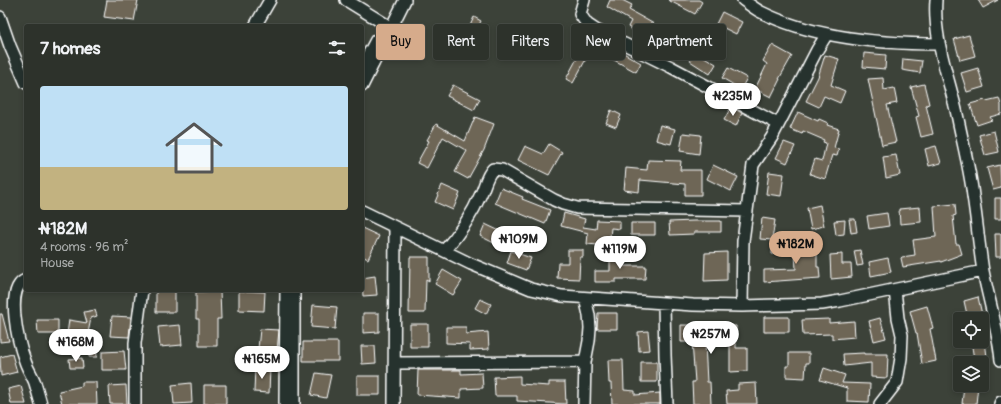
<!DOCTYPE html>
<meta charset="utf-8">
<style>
body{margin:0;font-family:Pangolin,sans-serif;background:#393e37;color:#f1f3f6;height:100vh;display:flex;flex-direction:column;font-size:15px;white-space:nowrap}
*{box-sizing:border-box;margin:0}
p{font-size:13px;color:#a7aaa9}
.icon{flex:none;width:22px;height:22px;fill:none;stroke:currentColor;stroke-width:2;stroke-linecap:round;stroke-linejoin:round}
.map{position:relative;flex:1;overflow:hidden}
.details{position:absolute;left:24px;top:24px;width:340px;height:268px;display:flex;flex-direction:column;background:#2d322b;border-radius:4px;box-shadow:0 2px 6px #0003,0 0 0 1px #484d47}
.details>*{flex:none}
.hud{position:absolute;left:376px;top:24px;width:380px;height:36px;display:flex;gap:8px}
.buttons{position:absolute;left:953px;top:312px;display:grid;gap:8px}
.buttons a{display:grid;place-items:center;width:36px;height:36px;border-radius:4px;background:#2d322b;box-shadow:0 2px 6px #0003,0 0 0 1px #484d47;font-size:20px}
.price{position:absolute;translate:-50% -34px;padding:0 9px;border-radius:14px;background:#fff;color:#222;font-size:13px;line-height:26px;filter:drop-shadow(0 1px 2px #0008)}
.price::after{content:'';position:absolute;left:50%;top:24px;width:12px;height:9px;margin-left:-6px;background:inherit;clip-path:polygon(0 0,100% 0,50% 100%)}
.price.selected{background:#d6ab8b;color:#111}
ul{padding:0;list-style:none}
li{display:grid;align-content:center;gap:8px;height:212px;padding:0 16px}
li span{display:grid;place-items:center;height:124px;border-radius:4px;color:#555}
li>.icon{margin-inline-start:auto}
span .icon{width:72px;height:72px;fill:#fffc;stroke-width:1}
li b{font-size:17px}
h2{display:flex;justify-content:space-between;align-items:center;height:48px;padding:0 16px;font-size:17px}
.tag{padding:0 14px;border-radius:4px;background:#2d322b;box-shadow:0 2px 6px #0003,0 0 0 1px #484d47;font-size:14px;line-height:36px}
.tag.selected{background:#d6ab8b;color:#111}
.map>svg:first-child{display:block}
.building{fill:#6e6656;stroke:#fff}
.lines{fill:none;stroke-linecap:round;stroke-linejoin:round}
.minor-casing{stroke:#fff;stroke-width:14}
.minor{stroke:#26332d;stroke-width:11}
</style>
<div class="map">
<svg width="1001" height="404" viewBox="0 0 1001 404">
<rect width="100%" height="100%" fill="#3c4239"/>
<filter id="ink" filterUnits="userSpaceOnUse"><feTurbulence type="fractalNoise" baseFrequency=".025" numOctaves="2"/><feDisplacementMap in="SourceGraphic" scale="8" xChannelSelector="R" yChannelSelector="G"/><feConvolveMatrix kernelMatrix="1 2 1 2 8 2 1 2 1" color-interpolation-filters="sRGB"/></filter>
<g filter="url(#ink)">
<!-- building -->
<path class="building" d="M107,0H138L134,21L104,17Z
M610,0H622L632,5L629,10L654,24L646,38L628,27L631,21L607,7Z
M668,0H699L702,2L695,14Z
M978,0H998L983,8Z
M722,12L742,22L736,34L716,24Z
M474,17L481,21L475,33L468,30Z
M590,34L641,63L636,72L592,48L573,83L566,79Z
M666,34L683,43L678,52L661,43Z
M969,35L975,56L960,60L954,39Z
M772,45L792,56L779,79H780L771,97L755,89L767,64L763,61Z
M696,52L716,64L710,74L690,61Z
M864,53L886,55L885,69L863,67Z
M825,55L839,59L831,85L845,91L840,103L824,96L819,107L806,101L818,77Z
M903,59L922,61L920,73L902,70Z
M728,68L747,78L741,89L722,78Z
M978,68L984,87L967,92L961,73Z
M883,78L884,90L894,88L897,103L887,105L896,142L882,145L868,79Z
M924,84L929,104L926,105L933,134L921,137L916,117L919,116L911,87Z
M453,85L480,99L474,110L447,96Z
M999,98L1001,105V114L990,117L992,120L977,125L970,104L985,100L986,101Z
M731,107L742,113L736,126L724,120Z
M611,110L621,115L616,127L606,123Z
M798,112L818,121L819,119L828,123L827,125L839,129L834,148L839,149L837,156L832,155L825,179L810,174L815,159L822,161L826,143L823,142L824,140L803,131L802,134L790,129Z
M475,117L494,124L484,150L468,179L455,172L467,151L443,137L427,168L417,163L429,141L427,140L436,124L465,141Z
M660,125L675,129L671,144L656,140Z
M994,131L999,152L985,155L979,135Z
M683,133L701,135L699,154L680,151Z
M784,142L795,146L787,163L776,158Z
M549,144L562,152L549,175L518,160L525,146L543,154Z
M936,146L941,163L929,166L925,149Z
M896,155L900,175L886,178L883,157Z
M648,160L681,161L680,170H701V195H685V184L640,180L639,192L624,190L626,168L647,170Z
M713,165L738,177L731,191L707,179Z
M1000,165L1001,188L993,190L987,168Z
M769,172L784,174L781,196L766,194Z
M442,185L460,193L453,210L435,202Z
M501,188L523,197L522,199L550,210L545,224L495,203Z
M995,198H1001V219H995Z
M955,204L956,215L953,216L956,244H959L962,254L941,262V261L903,267L901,258L902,257L915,255L913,240L936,237L934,206Z
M820,205L824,226L811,229L807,208Z
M920,207L921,222L900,224L899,209Z
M564,213L585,219L583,227L596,229L597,220L620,221V229L611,228L609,246L587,244L588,233L561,226Z
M887,213L889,226L869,229L867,216Z
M762,218L775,220L772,240L760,239Z
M849,219H855L857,232L851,233Z
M845,220L844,234L836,235L834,221Z
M694,221H721V232H694V234L670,235L669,222Z
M631,223H655V235H631Z
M485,224L504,233L498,245L480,236Z
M362,228L379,236L368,259L362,256Z
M995,234H1001V257H996Z
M620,247L621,266H646L645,279H616V282H595V271H610V248Z
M772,247H817V267H819L820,278L764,282V270L796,269L795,254H772Z
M568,250H583V257H580L579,279L557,278L558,263H568Z
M860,250L863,265L857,266L854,251Z
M511,251L531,258L526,270L507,263Z
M727,252V280L704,281L705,253Z
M842,254V264H851L852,277L831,279L830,255Z
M410,257H429V281L426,279L425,313H409Z
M888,258L891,272L871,276L869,262Z
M443,270L462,281L453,295L435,284Z
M375,276L377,295L363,296L362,278Z
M156,290H175V312H156Z
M220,291L221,319H217V346H199V319H196V292Z
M239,291L265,292L264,311L239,310Z
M978,297L983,319H968L964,301Z
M480,299L491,304L486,314L475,308Z
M313,305L337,307L335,329L311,327Z
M927,306L933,328L930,329L936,361L922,364L917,333H916L910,311Z
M95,310L97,316L91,318L87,338L67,334L69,320L87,323L84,312Z
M363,313H379V332L363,333Z
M598,313H617V329H597Z
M0,314H2L9,341L0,342Z
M112,316L131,317L129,337L110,336Z
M764,317H789V332H764Z
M880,318L886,338L874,341L869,321Z
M829,319V323L854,321L855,337L832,339V334L803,335L802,320Z
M37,320H58V334H38Z
M410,324H428V347H410Z
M180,325L182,345L160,347L158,327Z
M681,325L736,326V348H747V371L730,372V344L705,343L707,382H710L711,404H693L692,382H695L692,342H681Z
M446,327H466V334L488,332L489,349L470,350V344L446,343Z
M260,329L279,330L277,351L258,349Z
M648,331L650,350L639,351L638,332Z
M971,341H985L987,357L974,359Z
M303,342H338V361H303Z
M96,343L97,357H89L88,344Z
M361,346H375L376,363L362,364Z
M124,351L126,370H102V352Z
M789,353H809V363H806L805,378L786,377V366H789Z
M864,353V354H888L887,378L871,377V363L844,366L843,354Z
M12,354L17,372L1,376L0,357Z
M82,358L83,368H70L69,359Z
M608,360H623L624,390L635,391V395L660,393V404H612L611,383H609Z
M641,362H657V382H641Z
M255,367L270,368L269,393L254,392Z
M824,368L845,375L842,383L870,384L869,402L847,401V388L820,380Z
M418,370H461V374L482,373L483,388L461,389V398L417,395Z
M316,373L331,375L326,398L311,395Z
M357,376H380V395H357Z
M520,376V384L549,386V382H565L566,404L517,401V396H495L494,377Z
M82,382H96L97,404H62L59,391L82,386Z
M191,383L192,403L174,404L172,385Z
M756,383L757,404H727L726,391L738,390V384Z
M126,385L127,404H110L109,386Z
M204,385H226V404H204Z
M964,385H978L976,404H962Z
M21,386L26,404H11L8,389Z"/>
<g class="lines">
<!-- minor casing -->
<g class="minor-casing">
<path id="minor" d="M346,0L385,24
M584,0L580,14L587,24L596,30L671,67L778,124
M743,0C749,4 755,9 761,12C813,38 882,44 939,44
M936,0C933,40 950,80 958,119C963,144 970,170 973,196C977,221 979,246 983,271C989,301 998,329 1001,360
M0,17L10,46L26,83
M255,26L270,0
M362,66L376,40
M362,86L405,0
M362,211L471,264L531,289L562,296L693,305L742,306L822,304L840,301L983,271
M444,251C459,234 472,215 481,194C485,186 486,176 493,169L502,170L554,200L563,204L577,208L747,211
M26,280C4,287 19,345 25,361C27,368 32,375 35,383C37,390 39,397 41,404
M664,303L665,355L667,404
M742,306L743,241L753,165L772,137L817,50L827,34
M395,363L585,362
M135,404V343L142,290
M285,404L286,290
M294,404V290
M394,404L395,228
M584,404L585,362L589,341L590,328L589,315L585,298
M880,404L897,382L901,358L902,335L898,318L895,290
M1000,404L1001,402"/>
</g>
<!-- minor -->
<use href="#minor" class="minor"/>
</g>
</g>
</svg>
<div class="buttons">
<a><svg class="icon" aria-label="locate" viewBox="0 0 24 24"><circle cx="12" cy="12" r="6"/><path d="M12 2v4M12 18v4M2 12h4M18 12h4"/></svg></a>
<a><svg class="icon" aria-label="layers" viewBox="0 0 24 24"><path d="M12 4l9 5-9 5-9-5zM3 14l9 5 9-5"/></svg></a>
</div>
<b class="price" style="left:733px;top:117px">₦235M</b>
<b class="price" style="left:519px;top:260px">₦109M</b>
<b class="price selected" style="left:796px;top:265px">₦182M</b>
<b class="price" style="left:620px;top:270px">₦119M</b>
<b class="price" style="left:711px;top:355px">₦257M</b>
<b class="price" style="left:76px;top:363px">₦168M</b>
<b class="price" style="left:262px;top:380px">₦165M</b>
<div class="hud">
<a class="tag selected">Buy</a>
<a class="tag">Rent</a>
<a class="tag">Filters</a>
<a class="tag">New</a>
<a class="tag">Apartment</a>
</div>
<section class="details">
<h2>7 homes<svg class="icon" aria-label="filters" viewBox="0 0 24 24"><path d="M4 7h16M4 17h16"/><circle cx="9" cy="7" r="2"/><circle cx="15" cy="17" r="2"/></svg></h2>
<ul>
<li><span style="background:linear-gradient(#bfe0f5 65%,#c2b280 0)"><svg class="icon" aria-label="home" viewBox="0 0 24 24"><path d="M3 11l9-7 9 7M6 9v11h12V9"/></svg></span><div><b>₦182M</b><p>4 rooms · 96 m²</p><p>House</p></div></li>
</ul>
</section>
</div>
